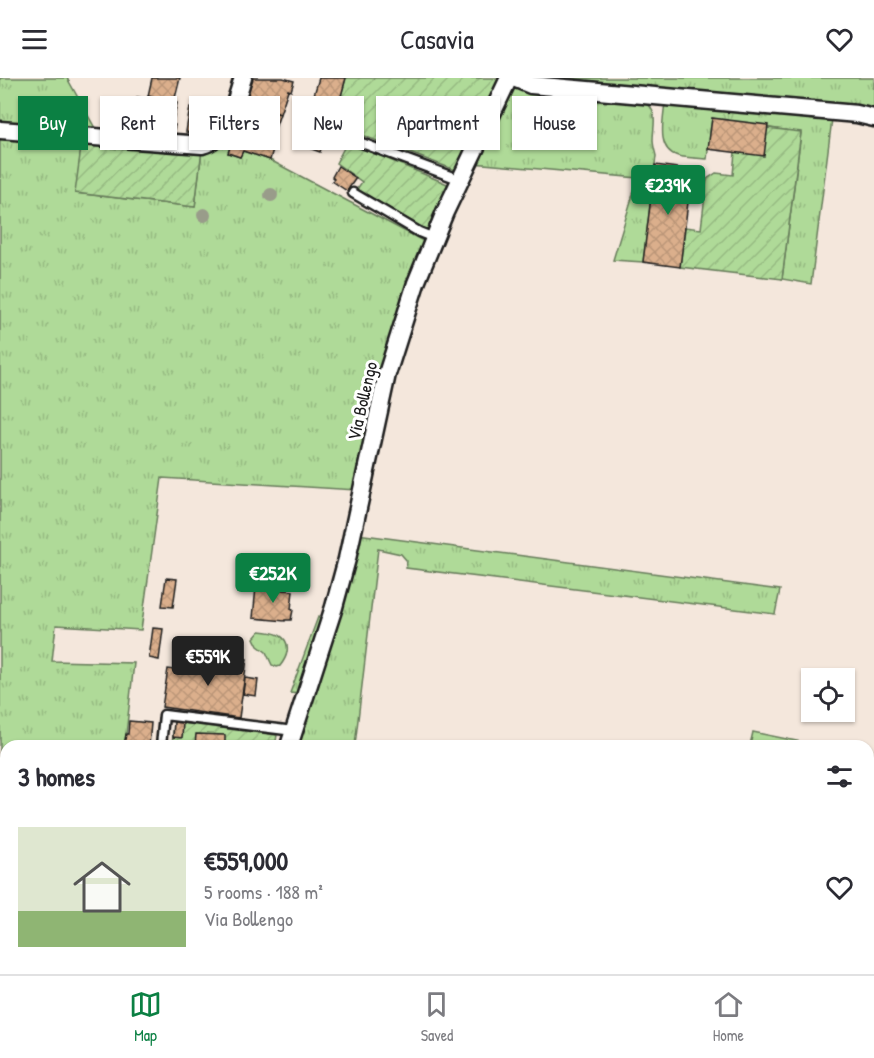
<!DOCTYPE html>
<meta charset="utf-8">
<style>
body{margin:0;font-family:"Patrick Hand",sans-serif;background:#f2f2f3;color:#2b2b33;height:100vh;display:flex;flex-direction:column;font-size:22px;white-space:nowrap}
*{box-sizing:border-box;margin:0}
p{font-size:20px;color:#7c7c81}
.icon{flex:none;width:33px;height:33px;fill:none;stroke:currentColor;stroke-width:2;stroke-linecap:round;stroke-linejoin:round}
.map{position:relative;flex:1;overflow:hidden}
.side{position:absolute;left:0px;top:662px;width:874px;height:236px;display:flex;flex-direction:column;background:#fff;border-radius:18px 18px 0 0;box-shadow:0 2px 4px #0004}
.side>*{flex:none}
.banner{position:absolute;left:18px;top:18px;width:838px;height:54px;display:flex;gap:12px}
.buttons{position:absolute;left:801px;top:590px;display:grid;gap:12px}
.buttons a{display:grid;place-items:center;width:54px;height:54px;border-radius:0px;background:#fff;box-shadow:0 2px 4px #0004;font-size:30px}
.price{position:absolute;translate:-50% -51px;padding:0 14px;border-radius:6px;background:#0b8043;color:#fff;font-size:20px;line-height:39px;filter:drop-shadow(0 2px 3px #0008)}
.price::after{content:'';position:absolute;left:50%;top:36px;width:18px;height:14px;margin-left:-9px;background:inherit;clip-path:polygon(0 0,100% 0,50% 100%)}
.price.active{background:#222;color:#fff}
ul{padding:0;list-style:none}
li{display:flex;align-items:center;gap:18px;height:150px;padding:0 18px}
li span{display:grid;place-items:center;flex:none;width:168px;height:120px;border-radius:0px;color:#555}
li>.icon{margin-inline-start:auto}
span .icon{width:72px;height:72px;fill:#fffc;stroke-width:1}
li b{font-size:26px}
h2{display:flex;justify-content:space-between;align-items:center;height:72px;padding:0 18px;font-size:26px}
.chip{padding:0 21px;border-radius:0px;background:#fff;box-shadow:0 2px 4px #0004;font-size:21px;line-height:54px}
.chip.active{background:#0b8043;color:#fff}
header{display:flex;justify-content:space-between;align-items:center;height:78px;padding:0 18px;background:#fff;font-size:27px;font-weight:600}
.tab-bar{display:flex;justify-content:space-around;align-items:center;height:84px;border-top:2px solid #e1e1e2;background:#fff;font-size:16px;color:#7c7c81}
.tab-bar a{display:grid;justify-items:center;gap:3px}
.tab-bar .active{color:#0b8043}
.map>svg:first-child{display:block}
.grass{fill:url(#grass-tufts);stroke:#667b5a;stroke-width:1.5}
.garden{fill:url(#garden-furrows);stroke:#667b5a;stroke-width:1.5}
.building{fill:url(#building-cross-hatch);stroke:#1c1c1c;stroke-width:1.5}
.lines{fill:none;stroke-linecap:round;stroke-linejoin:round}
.lane-casing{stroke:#1c1c1c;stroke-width:13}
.street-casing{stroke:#1c1c1c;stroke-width:21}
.path{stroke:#1c1c1c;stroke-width:3;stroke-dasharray:6 4.5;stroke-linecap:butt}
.lane{stroke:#fff;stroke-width:8}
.street{stroke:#fff;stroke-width:16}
.tree{fill:#999c8a}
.labels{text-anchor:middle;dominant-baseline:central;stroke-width:6;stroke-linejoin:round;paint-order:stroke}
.street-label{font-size:18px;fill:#1c1c1c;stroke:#fff}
</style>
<header><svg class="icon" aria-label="menu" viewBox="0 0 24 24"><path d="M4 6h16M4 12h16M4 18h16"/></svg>Casavia<svg class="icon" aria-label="heart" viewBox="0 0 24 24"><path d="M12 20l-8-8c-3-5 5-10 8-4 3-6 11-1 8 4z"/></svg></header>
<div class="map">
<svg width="874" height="896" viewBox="0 0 874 896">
<defs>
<pattern id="grass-tufts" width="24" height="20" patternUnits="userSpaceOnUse" patternTransform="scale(1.5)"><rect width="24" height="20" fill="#afda98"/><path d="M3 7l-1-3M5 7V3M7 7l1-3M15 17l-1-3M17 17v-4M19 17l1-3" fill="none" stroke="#96ba82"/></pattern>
<pattern id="garden-furrows" width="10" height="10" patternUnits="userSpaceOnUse" patternTransform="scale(1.5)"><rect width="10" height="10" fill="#afda98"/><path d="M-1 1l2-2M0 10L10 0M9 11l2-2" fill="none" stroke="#96ba82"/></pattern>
<pattern id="building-cross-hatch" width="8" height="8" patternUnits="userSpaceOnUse" patternTransform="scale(1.5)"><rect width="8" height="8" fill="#dbaf8c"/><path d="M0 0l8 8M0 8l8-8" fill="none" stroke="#bb9678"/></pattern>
</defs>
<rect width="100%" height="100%" fill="#f4e7dc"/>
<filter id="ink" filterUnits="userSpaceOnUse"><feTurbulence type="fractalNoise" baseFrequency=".0167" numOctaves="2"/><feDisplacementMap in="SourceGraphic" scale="12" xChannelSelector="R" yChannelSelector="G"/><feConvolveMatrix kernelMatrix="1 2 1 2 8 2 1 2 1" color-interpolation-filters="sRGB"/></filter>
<g filter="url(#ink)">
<!-- grass -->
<path class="grass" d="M0,0H67L96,52L0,45Z
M528,0H874V34Z
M519,9L645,23C659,35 653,47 653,62C653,68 655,73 656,78L643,184L613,182L638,100L473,85L512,11Z
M665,23L832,41L811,206L782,201L801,55L712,40L707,81C697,80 687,80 678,78C655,72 664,40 665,23Z
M231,43L238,46L228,75L240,79L243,73L270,82L425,164L356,412L162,400L141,552L56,547L52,583L134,585L125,665L70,663L69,667L6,668V769H0V57L82,62L76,115L195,129L202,71Z
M357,456L780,512L775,536L406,490L407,483L401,476L378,471L355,667L292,668Z
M318,539L322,543L299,616L290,615Z
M260,553C274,554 290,557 287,574C286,580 284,583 280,588L277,589L272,587L266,574L258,568L254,560Z
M753,654L816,667H750Z
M868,679L874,680V748L869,747Z
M868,832L874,833V880L868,884Z
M536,891H861L855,896H549L536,894Z"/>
<!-- garden -->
<path class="garden" d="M346,0H502L458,93L329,45L333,34L343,38L349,20L341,18Z
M767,50L801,54L782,201L680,189L685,149L701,151L707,101L716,95L733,97L735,74Z
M82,62L202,71L195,129L75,115Z
M346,66L359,69L452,108L430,152L421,149L357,111L362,104L336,85Z
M174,644L277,657L276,663H270L268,667L172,668Z"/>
<!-- building -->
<path class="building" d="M152,0H180L174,24L148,18Z
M250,0H283L294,3L291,13L288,12L280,36L242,23Z
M319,0H346L341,18L350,20L343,38L311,27Z
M148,18L177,25L172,46L175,47L172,59L126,48L128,41H132L137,19L147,21Z
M238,22L280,36L268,70L273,71L270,82L243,73L240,79L228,75L238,46L231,43Z
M190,29L211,32L207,58L186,54Z
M712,40L768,47L764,78L708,71Z
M310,43L328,49L320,74L301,67Z
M655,87L692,92L680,189L643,184Z
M338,88L356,100L347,113L332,103L334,101L332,99Z
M166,500L177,501L173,529L162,528Z
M256,509L293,513L291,531L293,532L291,542H285V543L253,540Z
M153,550L163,551L159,582L149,580Z
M201,575L247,581L239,640L162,629L168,591L198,595Z
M245,600L258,602L256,618L243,616Z
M129,643L151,645L149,668H124L126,656H128Z
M174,644L183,645L182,660L173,659Z
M196,656L225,657V668H195Z"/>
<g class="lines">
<!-- lane casing -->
<g class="lane-casing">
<path id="lane" d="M335,55L461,102
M353,115L419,154L434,160
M161,668L164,637L294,653"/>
</g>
<!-- street casing -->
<g class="street-casing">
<path id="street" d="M514,0L531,7L857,36L874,40
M0,52L202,67C229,60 235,23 243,0
M289,668L334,529L347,481L387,296L416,205L445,134L509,0
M229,896L230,891
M864,896L874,887"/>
</g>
<!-- path -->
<path class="path" d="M531,896L532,891"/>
<!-- lane -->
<use href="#lane" class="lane"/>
<!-- street -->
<use href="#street" class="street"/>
</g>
<!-- trees -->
<g class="tree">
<circle cx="271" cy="117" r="7"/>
<circle cx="204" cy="137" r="7"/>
</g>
</g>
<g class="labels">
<!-- street labels -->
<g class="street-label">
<text transform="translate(362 323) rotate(-77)">Via Bollengo</text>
</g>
</g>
</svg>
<div class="buttons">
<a><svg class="icon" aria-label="locate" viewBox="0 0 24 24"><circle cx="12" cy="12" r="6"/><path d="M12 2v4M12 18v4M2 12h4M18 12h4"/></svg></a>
</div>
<b class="price" style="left:668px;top:138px">€239K</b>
<b class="price" style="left:273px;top:526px">€252K</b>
<b class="price active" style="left:208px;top:609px">€559K</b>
<div class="banner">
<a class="chip active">Buy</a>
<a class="chip">Rent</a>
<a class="chip">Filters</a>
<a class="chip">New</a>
<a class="chip">Apartment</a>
<a class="chip">House</a>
</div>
<section class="side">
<h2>3 homes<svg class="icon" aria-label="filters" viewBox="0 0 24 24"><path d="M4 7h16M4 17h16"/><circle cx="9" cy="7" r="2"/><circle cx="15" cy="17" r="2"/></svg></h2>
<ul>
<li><span style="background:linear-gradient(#dfe7d0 70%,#8fb573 0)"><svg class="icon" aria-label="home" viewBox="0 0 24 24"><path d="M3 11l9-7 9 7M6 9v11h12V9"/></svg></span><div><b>€559,000</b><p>5 rooms · 188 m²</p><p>Via Bollengo</p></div><svg class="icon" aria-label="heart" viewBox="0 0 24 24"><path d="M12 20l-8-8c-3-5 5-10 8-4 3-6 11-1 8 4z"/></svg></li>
</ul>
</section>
</div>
<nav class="tab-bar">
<a class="active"><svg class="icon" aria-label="map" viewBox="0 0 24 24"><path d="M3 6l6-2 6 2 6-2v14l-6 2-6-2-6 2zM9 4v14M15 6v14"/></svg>Map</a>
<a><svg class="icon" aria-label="saved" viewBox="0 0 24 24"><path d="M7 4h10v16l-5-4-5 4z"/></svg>Saved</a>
<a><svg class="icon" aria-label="home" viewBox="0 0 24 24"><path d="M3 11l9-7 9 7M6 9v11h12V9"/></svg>Home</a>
</nav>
